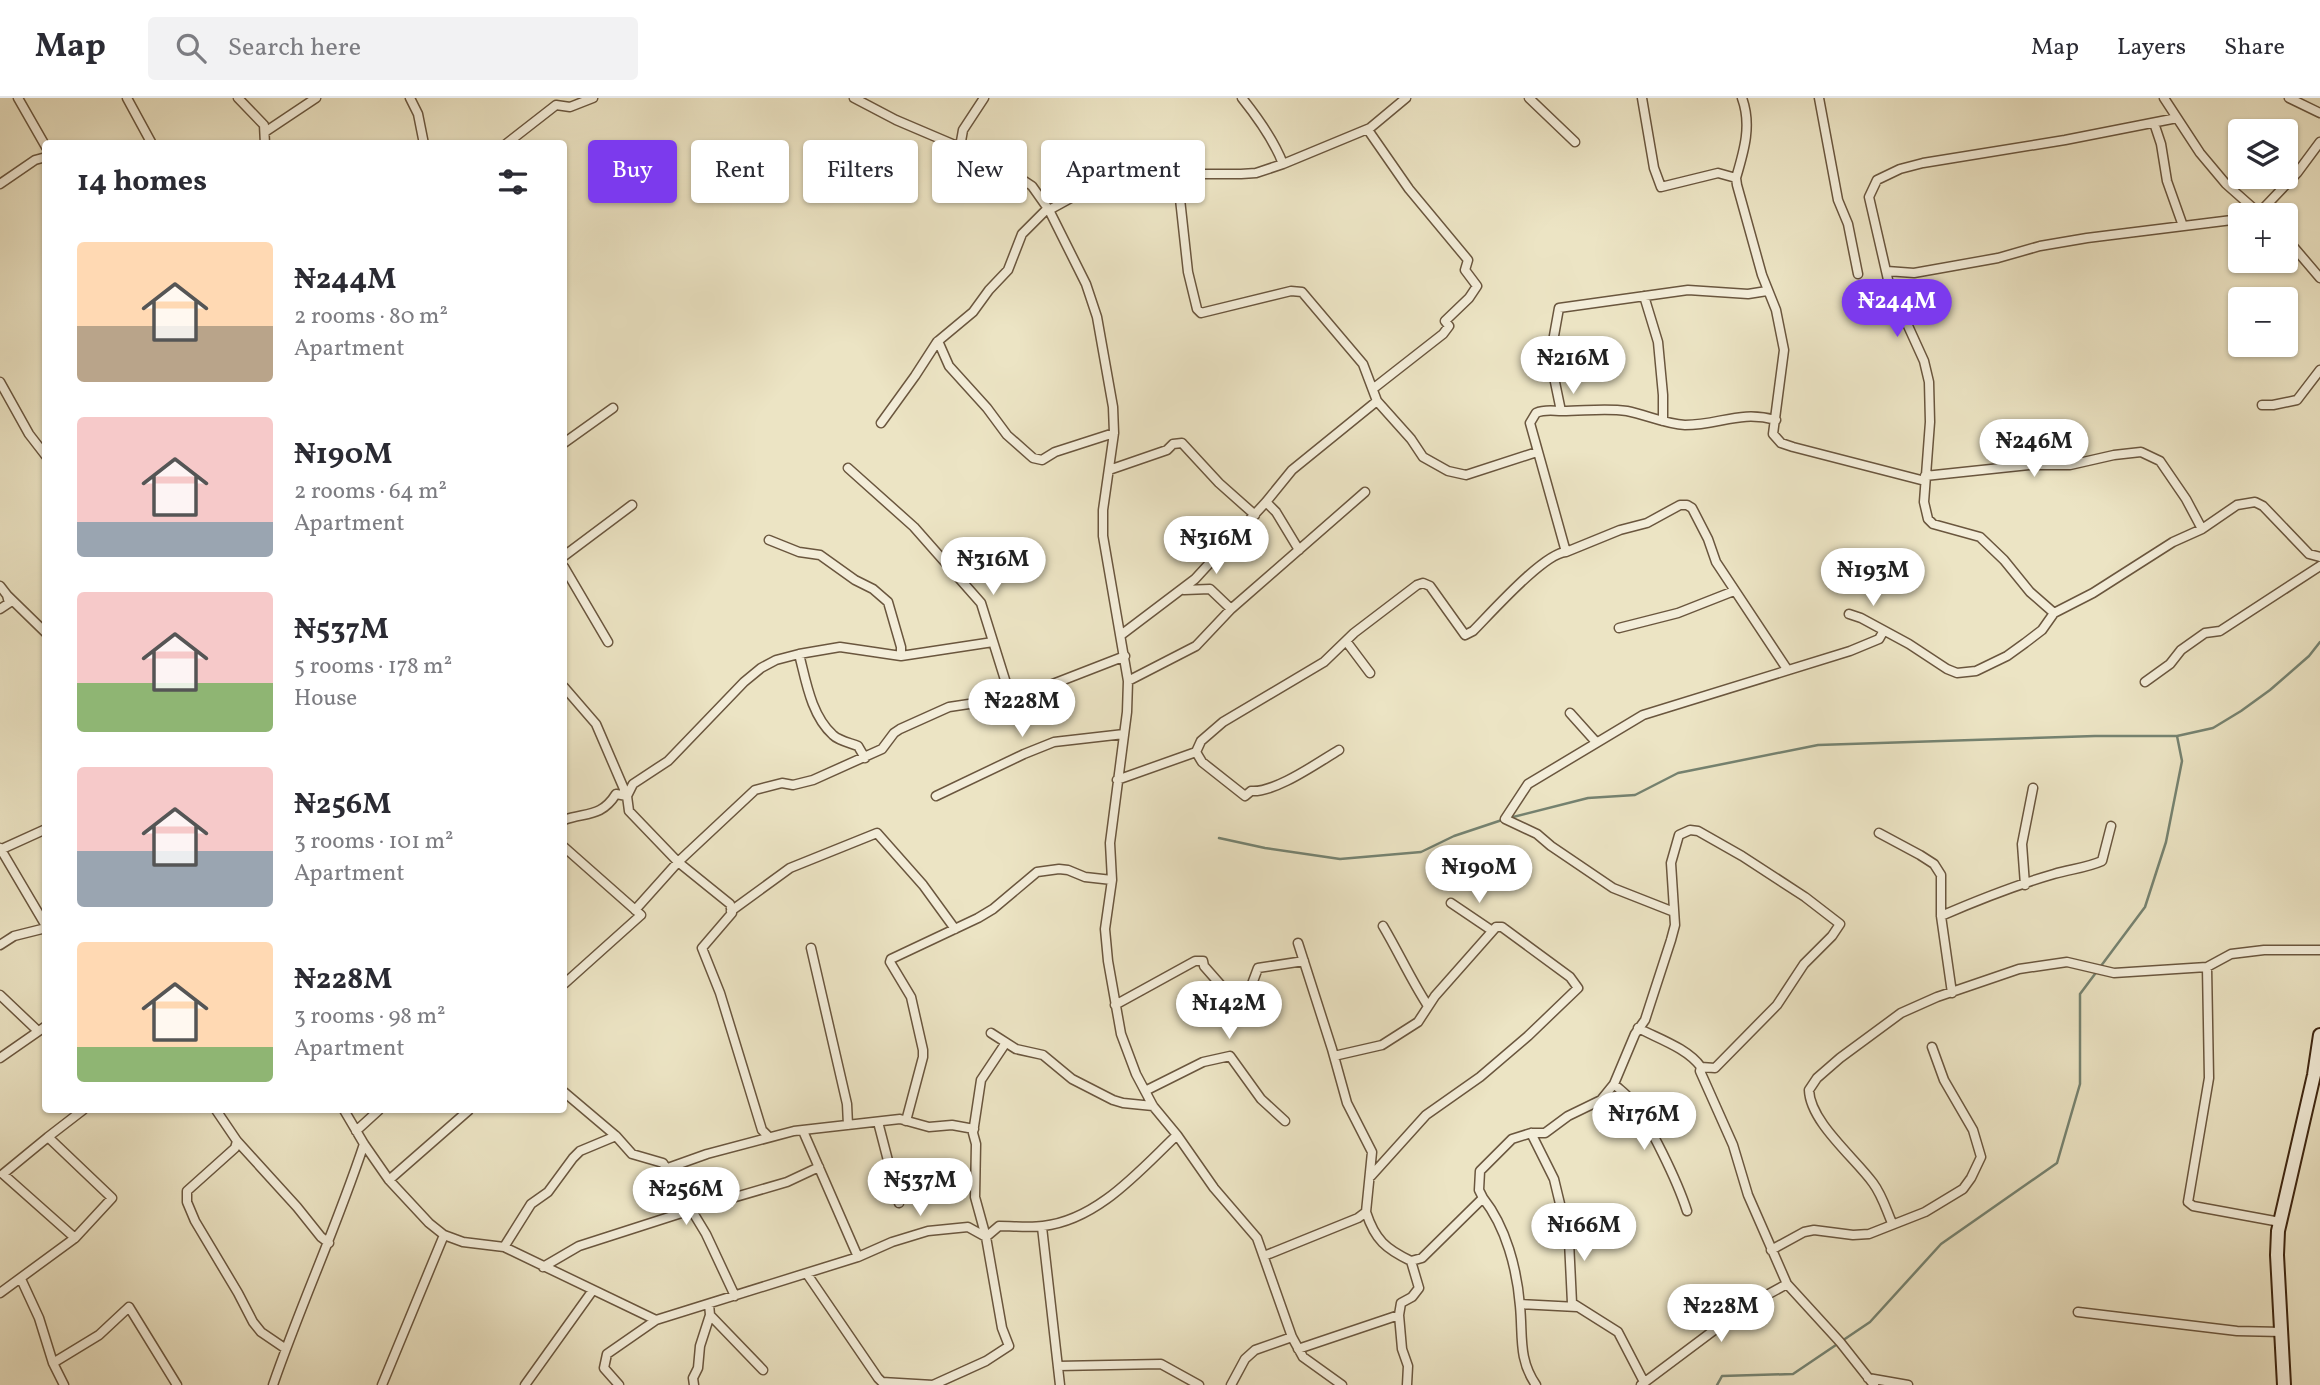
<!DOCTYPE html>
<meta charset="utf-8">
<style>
body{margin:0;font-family:Vollkorn,serif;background:#f2f2f3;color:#2b2b33;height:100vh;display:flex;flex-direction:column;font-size:26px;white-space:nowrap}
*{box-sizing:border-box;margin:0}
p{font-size:23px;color:#7c7c81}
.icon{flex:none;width:38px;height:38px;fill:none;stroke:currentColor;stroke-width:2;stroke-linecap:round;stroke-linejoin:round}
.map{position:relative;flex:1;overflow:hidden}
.sheet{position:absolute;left:42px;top:42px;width:525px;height:973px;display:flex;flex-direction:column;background:#fff;border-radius:7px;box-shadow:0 2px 5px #0004}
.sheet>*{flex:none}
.guide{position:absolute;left:588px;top:42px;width:665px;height:63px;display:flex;gap:14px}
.buttons{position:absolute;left:2228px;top:21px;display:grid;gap:14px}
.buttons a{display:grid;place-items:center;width:70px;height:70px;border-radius:7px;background:#fff;box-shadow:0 2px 5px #0004;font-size:35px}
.price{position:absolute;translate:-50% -60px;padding:0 16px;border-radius:24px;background:#fff;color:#222;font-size:23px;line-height:46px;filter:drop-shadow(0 2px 4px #0008)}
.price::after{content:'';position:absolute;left:50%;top:42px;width:21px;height:16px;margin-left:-10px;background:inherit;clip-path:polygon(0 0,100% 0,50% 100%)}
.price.selected{background:#7c3aed;color:#fff}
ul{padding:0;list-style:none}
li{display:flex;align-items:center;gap:21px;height:175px;padding:0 35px}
li span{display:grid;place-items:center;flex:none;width:196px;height:140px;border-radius:7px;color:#555}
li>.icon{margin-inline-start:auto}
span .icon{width:84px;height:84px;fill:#fffc;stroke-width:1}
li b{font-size:30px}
h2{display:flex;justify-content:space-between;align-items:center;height:84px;padding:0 35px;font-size:30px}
.tag{padding:0 24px;border-radius:7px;background:#fff;box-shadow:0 2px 5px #0004;font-size:24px;line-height:63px}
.tag.selected{background:#7c3aed;color:#fff}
header{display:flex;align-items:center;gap:42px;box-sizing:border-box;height:98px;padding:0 35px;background:#fff;border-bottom:2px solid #e1e1e2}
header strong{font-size:33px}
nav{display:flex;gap:38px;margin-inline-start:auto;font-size:24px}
.search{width:490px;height:63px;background:#f2f2f3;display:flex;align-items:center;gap:18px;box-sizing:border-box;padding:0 24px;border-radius:7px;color:#7c7c81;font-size:26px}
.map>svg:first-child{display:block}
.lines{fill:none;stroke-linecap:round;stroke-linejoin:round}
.stream{stroke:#758270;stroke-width:2.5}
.street-casing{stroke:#6a563e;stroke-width:11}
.secondary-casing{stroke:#3e2611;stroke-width:16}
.street{stroke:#f3edd9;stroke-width:8}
.secondary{stroke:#f3edd9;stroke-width:12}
</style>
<header>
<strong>Map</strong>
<div class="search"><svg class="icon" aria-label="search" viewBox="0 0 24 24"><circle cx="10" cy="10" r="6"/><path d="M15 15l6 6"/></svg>Search here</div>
<nav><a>Map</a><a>Layers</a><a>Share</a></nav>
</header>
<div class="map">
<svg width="2320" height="1287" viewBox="0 0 2320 1287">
<rect width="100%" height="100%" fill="#ece4c4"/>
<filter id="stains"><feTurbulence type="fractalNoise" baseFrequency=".00286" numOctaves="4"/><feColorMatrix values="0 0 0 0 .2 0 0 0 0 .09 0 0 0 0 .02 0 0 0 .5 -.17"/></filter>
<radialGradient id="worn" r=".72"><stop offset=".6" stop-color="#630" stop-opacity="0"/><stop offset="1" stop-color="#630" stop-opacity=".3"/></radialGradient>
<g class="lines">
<!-- stream -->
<path class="stream" d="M1219,740L1265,750L1340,761L1421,754L1454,738L1505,721L1588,700L1635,697L1678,675L1818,647L2095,638H2177L2213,630L2241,613L2270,592L2309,558L2320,544
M1717,1287L1722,1278L1793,1276L1870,1224L1941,1146L2057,1065L2080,986V896L2145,809L2166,744L2182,663L2177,638"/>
<!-- street casing -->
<g class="street-casing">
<path id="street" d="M18,0L46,49
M127,0L152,46
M238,0L264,27L265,46
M410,0L418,16L424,46
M854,0L896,22L997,65L1032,88L1049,112L1086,186L1097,219L1113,309L1114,335L1103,412V438L1128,583L1127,614L1110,745L1112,782L1105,831L1108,863L1121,936L1136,976L1153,1008L1177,1037L1214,1090L1257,1140L1292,1239L1303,1259L1342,1287
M1242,0C1258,20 1274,42 1283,66
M1529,0L1575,44
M1642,0L1654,70L1661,89L1718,75L1736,80
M1742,0C1752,27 1744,53 1736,80L1737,87L1762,177L1776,212L1784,252L1773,336L1781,345L1793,349L1925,383
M1819,0L1838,102L1848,126L1858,176
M2164,0L2200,55L2226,86L2261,117
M2289,0L2320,15
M2154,25L2161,46L2167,83L2183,128
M1368,32L1409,91L1468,162L1465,172L1477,188L1469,200L1445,223L1449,228L1443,236L1374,290
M265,34L316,0
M506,46L556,7L570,9L593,0
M960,49L963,32L984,0
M1175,77L1180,101L1188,174L1197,211L1201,215L1291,193L1302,194L1363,266L1377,303L1411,341L1423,359L1448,373L1466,377L1537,354
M0,86L35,62L46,59
M1049,112L1080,95L1120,83L1183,76H1241L1256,75L1283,66L1370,30L1406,0
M2259,115L2297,75L2320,44
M2286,140L2320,180
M1887,173L1914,175L1998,160L2040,148L2087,140L2240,121
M1644,198L1658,244L1663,297V323
M938,243L949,268L987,310L1007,337L1033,360L1042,362L1055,354L1114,335
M0,284L29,336L46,358
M2262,307H2273L2297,302L2320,272
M1561,313L1550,260L1559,210L1688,192L1748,196L1767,193
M881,325L915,278L937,244L973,214L989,192L1008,172L1022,136L1048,110
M564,345L613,310
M848,370L914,429L981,505L1006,585L1009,600L1022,598L1125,558
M1109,372L1167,352L1173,346L1182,345L1219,385L1255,417
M1925,378L2029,367H2070L2114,357L2141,354L2160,363L2186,401L2202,431
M1266,404L1276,414L1299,452
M769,442L799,454L820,457L855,482L873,491L888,504L901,549V558
M1566,454L1530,325L1536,315C1545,311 1553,313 1562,313C1585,313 1605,310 1627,313C1647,317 1665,326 1685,327C1720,327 1739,312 1776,322
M564,458L632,407
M564,469L608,544
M0,488L7,497L9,505L0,511
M1184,492L1210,491L1231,511
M7,497L46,535
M2054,515L2030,494L2004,462L1980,439L1933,426L1928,421L1924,404L1930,324L1929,284L1924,263L1889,186L1869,99L1877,82L1900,71L1923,65L2065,42L2177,20
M1849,516L1861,520L1909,546L1947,571L1957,575L1976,573L2007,558L2025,545L2042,532L2054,515L2093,495L2173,444L2202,431L2237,407L2255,404L2263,408L2309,456L2320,459
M1619,530L1678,515L1734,493
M1121,537L1195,481L1266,404L1292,372L1377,303
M1346,543L1370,575
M799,556C806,583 811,617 833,637C839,643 851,645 858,648L865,660
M1128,583L1196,548L1231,511L1365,394
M2145,584L2170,566L2181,552L2205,535L2220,533L2320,468
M564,589L596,626L627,698L629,713L678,764L730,806L732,815L702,850L720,895L762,1032L769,1039
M1570,615L1596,644
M1196,654L1202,664L1245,698L1251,693C1275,695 1317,665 1339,652
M1117,682L1196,654L1201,643L1223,624L1324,564L1354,535L1417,487L1423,485L1430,488L1465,537L1473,533C1491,515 1544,455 1566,454L1620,432L1647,425L1680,407H1687L1692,410L1708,441L1716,464L1787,571
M936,698L1024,656L1054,644L1124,636
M564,722C585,714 601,720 616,696L627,698L633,686L668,663L744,584L761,570L776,562L799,556L840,549L901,558L993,544
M1879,735L1920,757L1934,766L1941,777V818L1952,895
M564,749L641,817L564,886
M0,750L46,828
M2,751L46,731
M2025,787L2022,746L2033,690
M1451,805L1491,832
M635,812L678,764L755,692L782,685L793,687L813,682L882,651L894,635L900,631L949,609L1009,600
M731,813L790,770L877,735L923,787L955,831
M1674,814L1613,790L1551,748L1537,736L1505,721L1528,686L1643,617L1850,553L1879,541L1883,534
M1941,818C1978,802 2016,787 2054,776C2071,771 2086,770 2102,763L2111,728
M1383,828C1399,855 1411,882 1428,908
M0,847L14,838L46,830
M811,850L847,1006L848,1027
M2207,869L2209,980L2188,1104L2193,1108L2280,1124
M0,897L38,933
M1115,907L1195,863H1203L1204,868L1233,901L1249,894L1258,870L1304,863
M1638,930C1659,941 1687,950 1701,969
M991,935L1016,951L1043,957L1072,981L1113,1002L1123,1005L1153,1008
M1334,958L1382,947L1418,924L1435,898L1496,829H1502L1570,879L1578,890L1528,938L1480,979L1426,1017L1371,1078
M0,960L46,928
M1614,986C1619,991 1625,995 1630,1001C1649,1023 1678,1085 1687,1113
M1145,993L1203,964L1230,958L1261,1001L1285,1023
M564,994L616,1038L632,1056L663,1065L706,1136L735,1198
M216,1012L237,1043
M344,1012L364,1046L389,1082L429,1125L444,1137L463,1144L504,1149L656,1222
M906,1023L923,959V952L911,899L890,864L891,861L978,820L993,811L1037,774L1059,771L1068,772L1085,779L1112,782
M878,1024L899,1105
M356,1033L379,1012
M803,1033L858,1159
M1531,1035L1554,1081L1569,1143L1572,1205L1618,1234L1644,1284
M48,1039L83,1012
M665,1071L707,1056L794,1033L900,1021L929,1029L952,1027L974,1031
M389,1082L469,1012
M1483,1100C1506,1129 1517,1171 1520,1208C1523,1238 1518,1261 1536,1287
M1366,1114C1375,1142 1386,1151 1411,1163
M1892,1125C1886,1111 1882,1097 1873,1085C1855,1060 1810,1024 1809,992L1817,980L1840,960L1901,915L1937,899L2019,871L2067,864L2114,875L2207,869L2231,856L2264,852H2320
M1042,1129L1060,1287
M504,1149L531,1106L548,1094L573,1060L580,1053L616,1038
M1771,1152L1804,1134L1814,1132L1853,1137L1869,1136L1925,1114L1963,1091L1971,1080L1981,1059L1973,1032L1944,982L1932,949
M1264,1158L1358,1120L1366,1114L1372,1054L1347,1005L1332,951L1298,845
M543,1169L579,1148L691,1112L787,1084L819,1069
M807,1176L878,1280L882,1284L933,1287
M21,1181L39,1220L53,1265L64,1287
M0,1195L75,1140L112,1100L48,1039L3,1076L75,1140
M1520,1206L1577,1209
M2078,1214L2237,1233L2282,1234
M710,1217L763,1272
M1399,1217L1402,1251L1408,1268L1407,1287
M286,1251L261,1234L253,1224L238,1195L195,1123L187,1104V1093L235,1050L237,1043L297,1109L321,1139L329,1145
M1298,1251L1399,1217L1401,1205L1412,1199L1419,1190L1411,1163L1422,1160L1483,1100L1479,1092L1480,1073L1512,1041L1531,1035H1545L1568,1018L1601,1002L1614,986L1635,936L1645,922L1671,842L1675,827L1671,765L1679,737L1690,732L1698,733L1742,758L1805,799L1840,826L1832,838L1804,866L1777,907L1715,970L1701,969L1700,973L1733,1047L1748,1097L1787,1186L1840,1244L1874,1287
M53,1265L99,1237L129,1209L177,1287
M1058,1268L1161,1266L1199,1287
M1868,1280L1908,1287
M273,1287C301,1206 337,1128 364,1046
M382,1287L444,1137
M525,1287L593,1192
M619,1287L604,1270L607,1256L656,1222L858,1159L892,1144L928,1133L968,1129L986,1139L999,1128C1014,1128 1029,1130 1043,1128C1098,1122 1140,1072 1177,1037
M694,1287L693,1280L698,1270L700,1248L710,1217L709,1206
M933,1287L986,1263L1009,1248L1002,1230L986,1139L975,1099L976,1046L973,1035L981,982L1005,946
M1231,1287L1245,1261L1255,1252L1292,1239
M1641,1287L1745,1209L1787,1186"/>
</g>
<!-- secondary casing -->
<g class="secondary-casing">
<path id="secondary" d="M2284,1287L2277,1157L2278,1133L2314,977L2320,937"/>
</g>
<!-- street -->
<use href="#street" class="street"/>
<!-- secondary -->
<use href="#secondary" class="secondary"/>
</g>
<rect width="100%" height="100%" filter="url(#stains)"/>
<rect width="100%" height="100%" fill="url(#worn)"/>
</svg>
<div class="buttons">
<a><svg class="icon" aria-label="layers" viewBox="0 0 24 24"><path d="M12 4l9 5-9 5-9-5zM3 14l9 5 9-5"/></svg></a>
<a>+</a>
<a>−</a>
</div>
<b class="price selected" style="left:1897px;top:241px">₦244M</b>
<b class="price" style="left:1573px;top:298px">₦216M</b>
<b class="price" style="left:2034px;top:381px">₦246M</b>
<b class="price" style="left:1216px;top:478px">₦316M</b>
<b class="price" style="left:993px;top:499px">₦316M</b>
<b class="price" style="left:1873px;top:510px">₦193M</b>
<b class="price" style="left:1022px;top:641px">₦228M</b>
<b class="price" style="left:1479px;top:807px">₦190M</b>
<b class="price" style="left:1229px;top:943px">₦142M</b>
<b class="price" style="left:1644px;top:1054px">₦176M</b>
<b class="price" style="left:920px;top:1120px">₦537M</b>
<b class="price" style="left:686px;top:1129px">₦256M</b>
<b class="price" style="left:1584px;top:1165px">₦166M</b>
<b class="price" style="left:1721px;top:1246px">₦228M</b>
<div class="guide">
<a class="tag selected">Buy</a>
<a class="tag">Rent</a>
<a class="tag">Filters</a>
<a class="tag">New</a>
<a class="tag">Apartment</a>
</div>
<section class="sheet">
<h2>14 homes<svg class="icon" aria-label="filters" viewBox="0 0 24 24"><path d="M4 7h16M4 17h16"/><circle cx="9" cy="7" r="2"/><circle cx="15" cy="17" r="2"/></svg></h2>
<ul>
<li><span style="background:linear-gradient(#ffd9b3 60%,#b9a48a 0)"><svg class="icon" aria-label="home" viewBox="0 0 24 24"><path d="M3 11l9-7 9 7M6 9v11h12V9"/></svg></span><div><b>₦244M</b><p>2 rooms · 80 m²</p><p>Apartment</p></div></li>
<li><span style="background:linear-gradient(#f6c9c9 75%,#9aa5b1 0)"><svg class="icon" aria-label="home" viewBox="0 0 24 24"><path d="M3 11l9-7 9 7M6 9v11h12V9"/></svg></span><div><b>₦190M</b><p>2 rooms · 64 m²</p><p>Apartment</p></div></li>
<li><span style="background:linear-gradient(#f6c9c9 65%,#8fb573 0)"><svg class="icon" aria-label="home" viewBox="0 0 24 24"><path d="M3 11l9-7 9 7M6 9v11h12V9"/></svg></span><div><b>₦537M</b><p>5 rooms · 178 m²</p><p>House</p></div></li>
<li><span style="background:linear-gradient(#f6c9c9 60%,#9aa5b1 0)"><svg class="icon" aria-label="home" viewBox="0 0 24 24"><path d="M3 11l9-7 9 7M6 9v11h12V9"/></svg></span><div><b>₦256M</b><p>3 rooms · 101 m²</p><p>Apartment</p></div></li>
<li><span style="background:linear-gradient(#ffd9b3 75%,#8fb573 0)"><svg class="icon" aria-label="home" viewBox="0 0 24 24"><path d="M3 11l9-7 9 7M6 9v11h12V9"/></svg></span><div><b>₦228M</b><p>3 rooms · 98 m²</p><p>Apartment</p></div></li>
</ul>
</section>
</div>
